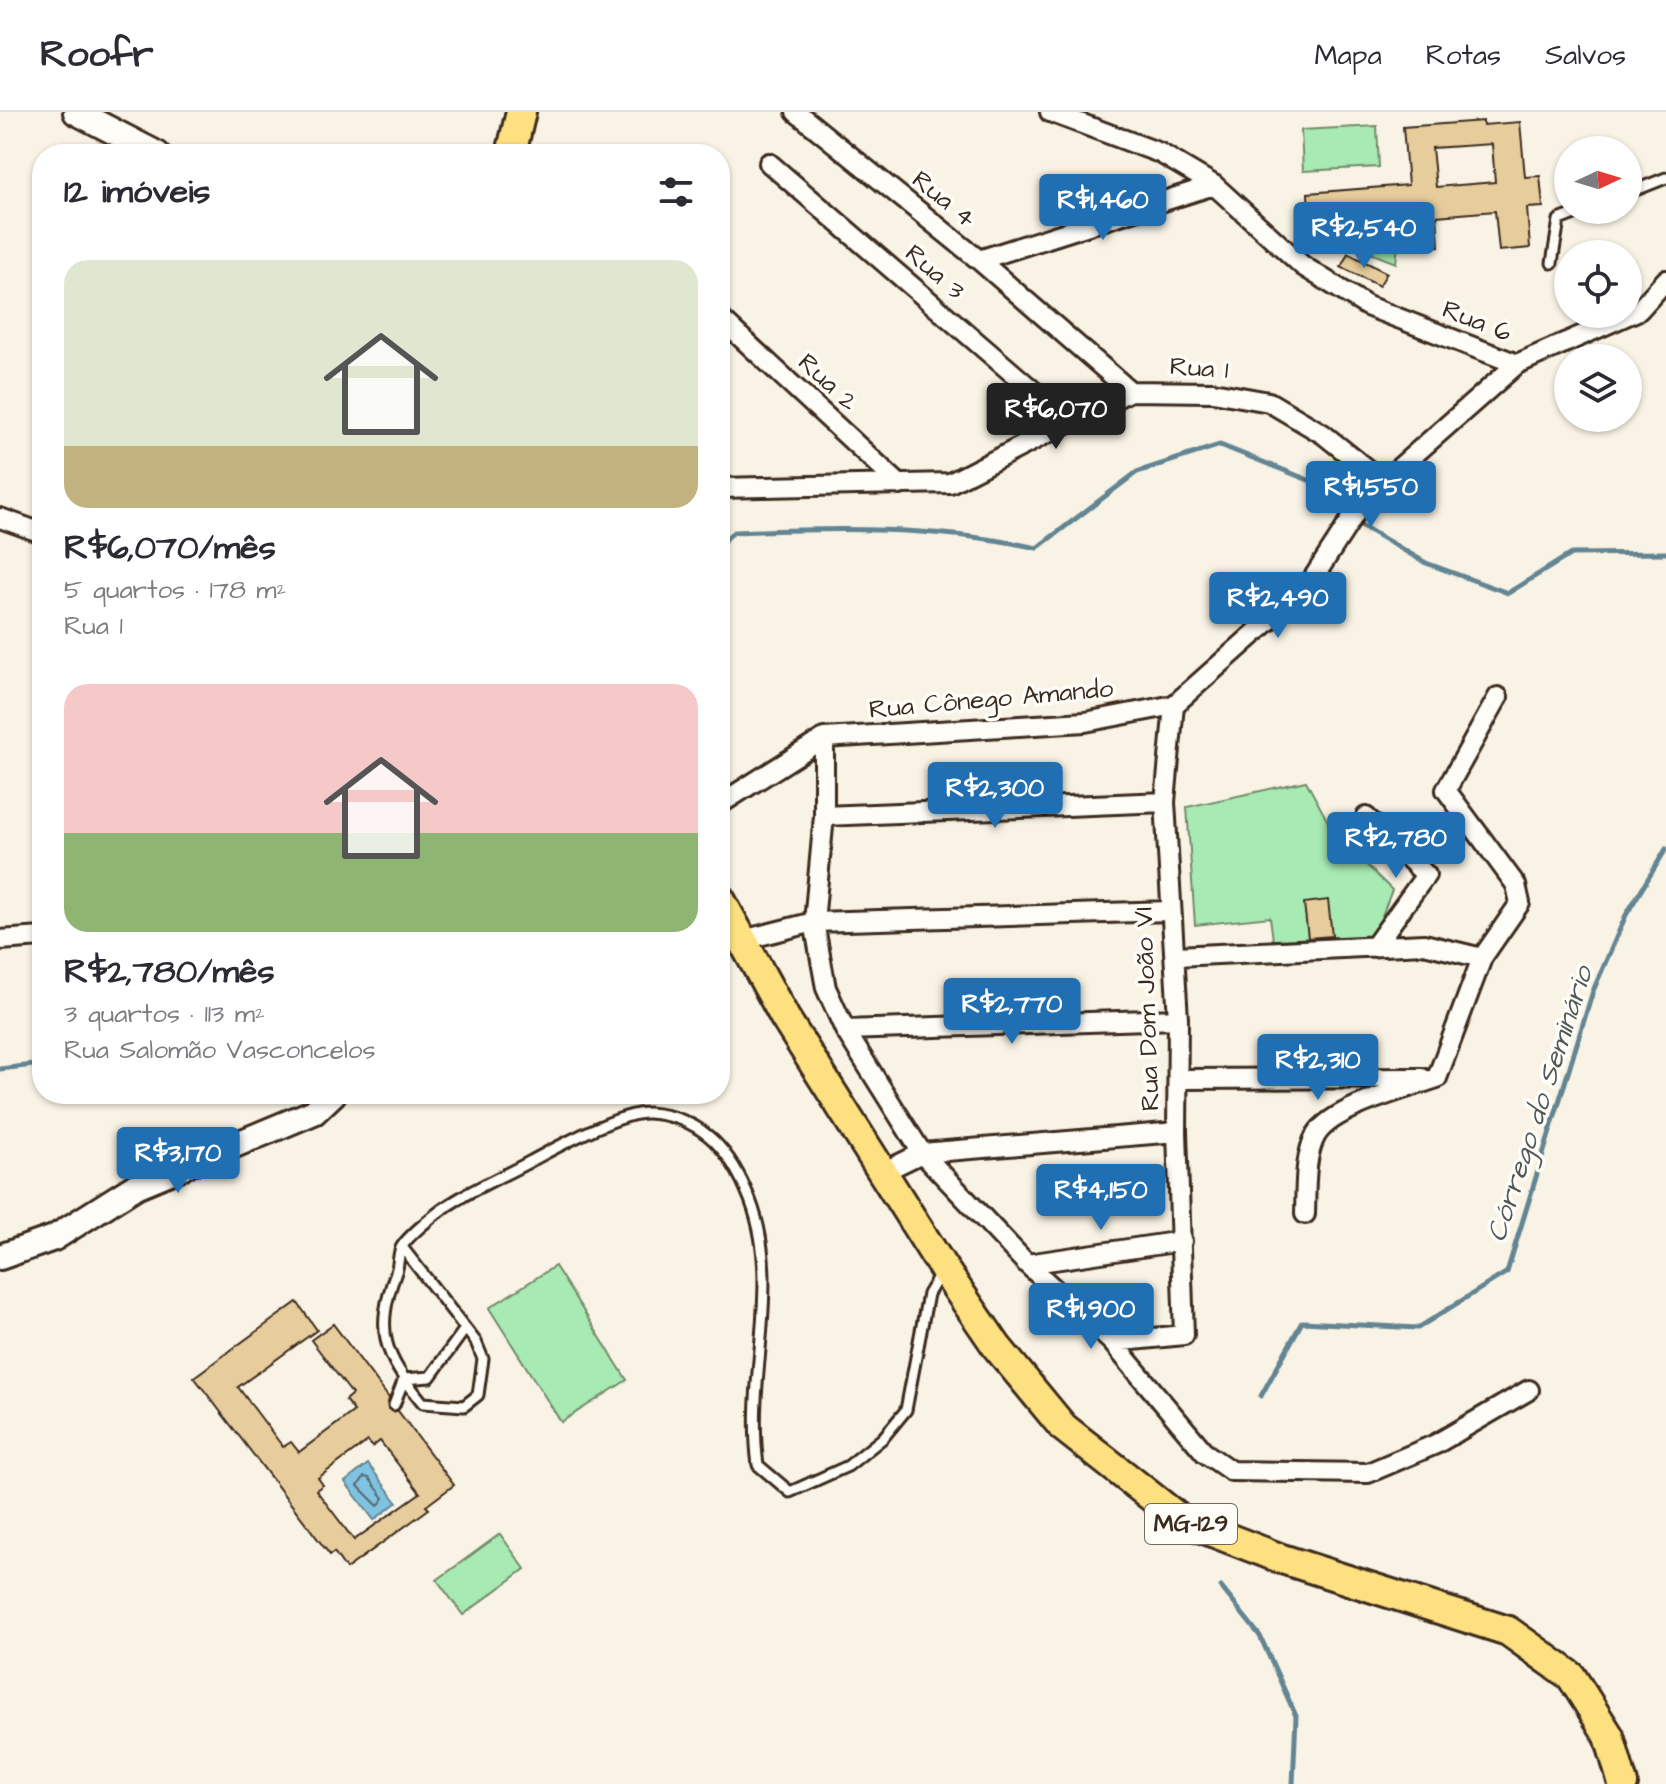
<!DOCTYPE html>
<html lang="pt">
<meta charset="utf-8">
<style>
body{margin:0;font-family:"Architects Daughter",sans-serif;background:#f2f2f3;color:#2b2b33;height:100vh;display:flex;flex-direction:column;font-size:30px;white-space:nowrap}
*{box-sizing:border-box;margin:0}
p{font-size:26px;color:#7c7c81}
.icon{flex:none;width:44px;height:44px;fill:none;stroke:currentColor;stroke-width:2;stroke-linecap:round;stroke-linejoin:round}
.map{position:relative;flex:1;overflow:hidden}
.details{position:absolute;left:32px;top:32px;width:698px;height:960px;display:flex;flex-direction:column;background:#fff;border-radius:32px;box-shadow:0 2px 6px #0004}
.details>*{flex:none}
.needle{width:52px;rotate:86deg}
.buttons{position:absolute;left:1554px;top:24px;display:grid;gap:16px}
.buttons a{display:grid;place-items:center;width:88px;height:88px;border-radius:50%;background:#fff;box-shadow:0 2px 6px #0004;font-size:40px}
.price{position:absolute;translate:-50% -68px;padding:0 18px;border-radius:8px;background:#1f6fb2;color:#fff;font-size:26px;line-height:52px;filter:drop-shadow(0 2px 4px #0008)}
.price::after{content:'';position:absolute;left:50%;top:48px;width:24px;height:18px;margin-left:-12px;background:inherit;clip-path:polygon(0 0,100% 0,50% 100%)}
.price.selected{background:#222;color:#fff}
ul{padding:0;list-style:none}
li{display:grid;align-content:center;gap:16px;height:424px;padding:0 32px}
li span{display:grid;place-items:center;height:248px;border-radius:24px;color:#555}
li>.icon{margin-inline-start:auto}
span .icon{width:144px;height:144px;fill:#fffc;stroke-width:1}
li b{font-size:34px}
h2{display:flex;justify-content:space-between;align-items:center;height:96px;padding:0 32px;font-size:34px}
header{display:flex;align-items:center;gap:48px;box-sizing:border-box;height:112px;padding:0 40px;background:#fff;border-bottom:2px solid #e1e1e2}
header strong{font-size:38px}
nav{display:flex;gap:44px;margin-inline-start:auto;font-size:28px}
.map>svg:first-child{display:block}
.green{fill:#a8eab4;stroke:#728a69;stroke-width:2}
.water{fill:#80c2e1;stroke:#648593;stroke-width:2}
.lines{fill:none;stroke-linecap:round;stroke-linejoin:round}
.shore{stroke:#57676c;stroke-width:2}
.stream{stroke:#648593;stroke-width:5}
.building{fill:#e7cd9c;stroke:#3b2a1e;stroke-width:2;fill-rule:evenodd}
.lane-casing{stroke:#3b2a1e;stroke-width:15}
.street-casing{stroke:#3b2a1e;stroke-width:24}
.secondary-casing{stroke:#3b2a1e;stroke-width:30}
.primary-casing{stroke:#3b2a1e;stroke-width:34}
.lane{stroke:#fdfcf7;stroke-width:9}
.street{stroke:#fdfcf7;stroke-width:18}
.secondary{stroke:#fdfcf7;stroke-width:24}
.primary{stroke:#fde080;stroke-width:28}
.labels{text-anchor:middle;dominant-baseline:central;stroke-width:7;stroke-linejoin:round;paint-order:stroke}
.shield{fill:#fdfcf7;stroke:#75695f;stroke-width:2}
.shield-label{font-size:24px;font-weight:bold;fill:#3b2a1e}
.street-label{font-size:26px;fill:#3b2a1e;stroke:#fdfcf7}
.water-label{font-size:28px;font-style:italic;fill:#505858;stroke:#fdfcf7}
</style>
<header>
<strong>Roofr</strong>
<nav><a>Mapa</a><a>Rotas</a><a>Salvos</a></nav>
</header>
<div class="map">
<svg width="1666" height="1672" viewBox="0 0 1666 1672">
<rect width="100%" height="100%" fill="#f9f3e5"/>
<filter id="ink" filterUnits="userSpaceOnUse"><feTurbulence type="fractalNoise" baseFrequency=".0125" numOctaves="2"/><feDisplacementMap in="SourceGraphic" scale="16" xChannelSelector="R" yChannelSelector="G"/><feConvolveMatrix kernelMatrix="1 2 1 2 8 2 1 2 1" color-interpolation-filters="sRGB"/></filter>
<g filter="url(#ink)">
<!-- green -->
<path class="green" d="M1377,14L1379,55L1303,59L1301,18Z
M1383,127H1394L1398,133L1396,151L1373,142L1372,133Z
M1306,669L1334,721L1392,778L1367,842L1275,843L1270,805L1195,813L1187,695Z
M555,1154L627,1268L561,1310L489,1196Z
M500,1422L525,1457L463,1503L437,1468Z"/>
<!-- water -->
<path class="water" d="M368,1352L397,1390L374,1408L345,1370Z"/>
<g class="lines">
<!-- shore -->
<path class="shore" d="M364,1365L369,1366L384,1386L378,1394L358,1374Z"/>
<!-- stream -->
<path class="stream" d="M1355,410L1426,451L1508,481L1571,442L1666,441
M720,431L734,420C836,416 937,414 1037,436L1137,360L1220,333L1311,369L1347,405
M0,957L42,952
M1261,1284L1302,1210L1418,1216L1507,1160L1593,879L1626,803L1666,737
M1221,1475L1260,1524L1296,1604L1293,1672"/>
</g>
<!-- building -->
<path class="building" d="M1483,9V13L1520,10L1525,65L1540,64L1543,95L1527,96L1530,136L1499,139L1495,99L1437,104L1439,134L1409,137L1407,105L1309,107L1308,81L1408,73L1403,15ZM1492,32L1495,70L1436,75L1432,36Z
M1348,141L1387,161L1379,174L1341,155Z
M1328,788L1332,824L1308,826L1304,791Z
M297,1190L317,1218L238,1275L283,1335L291,1330L299,1340L354,1299L345,1288L352,1282L311,1228L333,1212L389,1286L388,1297L398,1299L454,1373L426,1394L429,1397L346,1457L334,1440L330,1443L194,1265ZM368,1329L372,1335L380,1329L420,1381L354,1428L316,1378L323,1373L318,1366Z"/>
<g class="lines">
<!-- lane casing -->
<g class="lane-casing">
<path id="lane" d="M1628,81L1666,66
M1552,151L1559,108L1585,98
M402,1135L476,1230L483,1247L478,1283L464,1294L423,1291C384,1243 374,1220 396,1160C399,1152 398,1143 401,1136C407,1125 426,1110 436,1102C463,1081 500,1066 531,1049C556,1036 620,1000 648,1001C698,1004 727,1034 746,1078C786,1166 745,1259 758,1353L790,1380L848,1354L883,1326L906,1298L928,1182L940,1162
M394,1293L404,1267L430,1265L465,1217"/>
</g>
<!-- street casing -->
<g class="street-casing">
<path id="street" d="M796,0L979,148L1130,279
M1050,0L1160,41L1214,73L1303,154L1367,194L1517,252
M769,51L1067,308
M979,148L1214,73
M720,206L900,373
M720,376L950,371L1130,279L1213,280L1269,290L1323,322L1383,370
M0,406L42,421
M824,626V704L814,810L826,876L845,918L922,1041L1027,1152L1112,1230L1205,1341L1231,1359L1368,1361L1436,1332L1529,1278
M720,692L824,626L1085,610L1174,593L1308,474L1365,386L1517,252L1639,198L1666,168
M824,704L1165,690
M1366,705L1426,763L1374,835
M0,828L42,825
M743,828L814,810L1170,799
M1176,844L1424,832L1482,846
M845,918L1178,907
M1180,967L1422,966
M885,1059L922,1041L1177,1020
M1305,1102C1306,1078 1304,1044 1316,1023C1333,995 1406,977 1437,966L1482,846L1520,791L1516,773L1446,678L1498,585
M1027,1152L1182,1129
M1112,1230L1184,1223L1177,1020L1178,907L1165,690L1174,593"/>
</g>
<!-- secondary casing -->
<g class="secondary-casing">
<path id="secondary" d="M76,0L157,42
M0,1145L54,1126L136,1074L314,1000L333,982"/>
</g>
<!-- primary casing -->
<g class="primary-casing">
<path id="primary" d="M511,42L521,0
M720,787L785,906L943,1156L997,1235L1063,1315L1181,1408L1282,1447L1508,1519L1571,1564L1609,1624L1623,1672"/>
</g>
<!-- lane -->
<use href="#lane" class="lane"/>
<!-- street -->
<use href="#street" class="street"/>
<!-- secondary -->
<use href="#secondary" class="secondary"/>
<!-- primary -->
<use href="#primary" class="primary"/>
</g>
</g>
<g class="labels">
<!-- shield labels -->
<rect class="shield" x="1145" y="1392" width="92" height="40" rx="6"/>
<g class="shield-label">
<text x="1191" y="1412">MG-129</text>
</g>
<!-- street labels -->
<g class="street-label">
<text transform="translate(944 87) rotate(39)">Rua 4</text>
<text transform="translate(935 160) rotate(41)">Rua 3</text>
<text transform="translate(1477 209) rotate(21)">Rua 6</text>
<text transform="translate(1199 256) rotate(4)">Rua 1</text>
<text transform="translate(828 270) rotate(43)">Rua 2</text>
<text transform="translate(991 587) rotate(-5)">Rua Cônego Amando</text>
<text transform="translate(1147 897) rotate(-92)">Rua Dom João VI</text>
</g>
<!-- water labels -->
<g class="water-label">
<text transform="translate(1540 992) rotate(-72)">Córrego do Seminário</text>
</g>
</g>
</svg>
<div class="buttons">
<a><svg class="needle" viewBox="-14 -14 28 28"><path d="M0-13l5 13h-10z" fill="#e53935"/><path d="M0 13l5-13h-10z" fill="#7c7c81"/></svg></a>
<a><svg class="icon" aria-label="locate" viewBox="0 0 24 24"><circle cx="12" cy="12" r="6"/><path d="M12 2v4M12 18v4M2 12h4M18 12h4"/></svg></a>
<a><svg class="icon" aria-label="layers" viewBox="0 0 24 24"><path d="M12 4l9 5-9 5-9-5zM3 14l9 5 9-5"/></svg></a>
</div>
<b class="price" style="left:1103px;top:130px">R$1,460</b>
<b class="price" style="left:1364px;top:158px">R$2,540</b>
<b class="price selected" style="left:1056px;top:339px">R$6,070</b>
<b class="price" style="left:1371px;top:417px">R$1,550</b>
<b class="price" style="left:1278px;top:528px">R$2,490</b>
<b class="price" style="left:995px;top:718px">R$2,300</b>
<b class="price" style="left:1396px;top:768px">R$2,780</b>
<b class="price" style="left:1012px;top:934px">R$2,770</b>
<b class="price" style="left:1318px;top:990px">R$2,310</b>
<b class="price" style="left:178px;top:1083px">R$3,170</b>
<b class="price" style="left:1101px;top:1120px">R$4,150</b>
<b class="price" style="left:1091px;top:1239px">R$1,900</b>
<section class="details">
<h2>12 imóveis<svg class="icon" aria-label="filters" viewBox="0 0 24 24"><path d="M4 7h16M4 17h16"/><circle cx="9" cy="7" r="2"/><circle cx="15" cy="17" r="2"/></svg></h2>
<ul>
<li><span style="background:linear-gradient(#dfe7d0 75%,#c2b280 0)"><svg class="icon" aria-label="home" viewBox="0 0 24 24"><path d="M3 11l9-7 9 7M6 9v11h12V9"/></svg></span><div><b>R$6,070/mês</b><p>5 quartos · 178 m²</p><p>Rua 1</p></div></li>
<li><span style="background:linear-gradient(#f6c9c9 60%,#8fb573 0)"><svg class="icon" aria-label="home" viewBox="0 0 24 24"><path d="M3 11l9-7 9 7M6 9v11h12V9"/></svg></span><div><b>R$2,780/mês</b><p>3 quartos · 113 m²</p><p>Rua Salomão Vasconcelos</p></div></li>
</ul>
</section>
</div>
